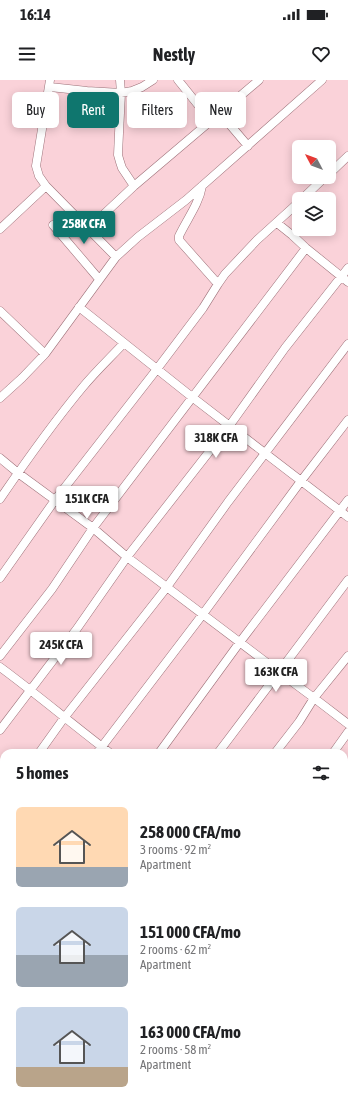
<!DOCTYPE html>
<meta charset="utf-8">
<style>
body{margin:0;font-family:"Asap Condensed",sans-serif;background:#f6f6f6;color:#202124;height:100vh;display:flex;flex-direction:column;font-size:15px;white-space:nowrap}
*{box-sizing:border-box;margin:0}
p{font-size:13px;color:#757577}
.icon{flex:none;width:22px;height:22px;fill:none;stroke:currentColor;stroke-width:2;stroke-linecap:round;stroke-linejoin:round}
.map{position:relative;flex:1;overflow:hidden}
.side{position:absolute;left:0px;top:669px;width:348px;height:356px;display:flex;flex-direction:column;background:#fff;border-radius:12px 12px 0 0;box-shadow:0 2px 10px #0003}
.side>*{flex:none}
.hud{position:absolute;left:12px;top:12px;width:324px;height:36px;display:flex;gap:8px}
.needle{width:26px;rotate:311deg}
.controls{position:absolute;left:292px;top:60px;display:grid;gap:8px}
.controls a{display:grid;place-items:center;width:44px;height:44px;border-radius:6px;background:#fff;box-shadow:0 2px 10px #0003;font-size:20px}
.price{position:absolute;translate:-50% -34px;padding:0 9px;border-radius:4px;background:#fff;color:#222;font-size:13px;line-height:26px;filter:drop-shadow(0 1px 2px #0008)}
.price::after{content:'';position:absolute;left:50%;top:24px;width:12px;height:9px;margin-left:-6px;background:inherit;clip-path:polygon(0 0,100% 0,50% 100%)}
.price.selected{background:#0f766e;color:#fff}
ul{padding:0;list-style:none}
li{display:flex;align-items:center;gap:12px;height:100px;padding:0 16px}
li span{display:grid;place-items:center;flex:none;width:112px;height:80px;border-radius:6px;color:#555}
li>.icon{margin-inline-start:auto}
span .icon{width:48px;height:48px;fill:#fffc;stroke-width:1}
li b{font-size:17px}
h2{display:flex;justify-content:space-between;align-items:center;height:48px;padding:0 16px;font-size:17px}
.tag{padding:0 14px;border-radius:6px;background:#fff;box-shadow:0 2px 10px #0003;font-size:14px;line-height:36px}
.tag.selected{background:#0f766e;color:#fff}
.status{display:flex;justify-content:space-between;align-items:center;height:28px;padding:0 20px;background:#fff;direction:ltr}
.status svg{height:11px;fill:currentColor}
header{display:flex;justify-content:space-between;align-items:center;height:52px;padding:0 16px;background:#fff;font-size:18px;font-weight:700}
.map>svg:first-child{display:block}
.lines{fill:none;stroke-linecap:round;stroke-linejoin:round}
.minor-casing{stroke:#9d7179;stroke-width:9}
.minor{stroke:#fff;stroke-width:8}
</style>
<div class="status"><b>16:14</b><svg viewBox="0 0 49 12"><path d="M0 12V9h3v3zM5 12V6h3v6zM10 12V3h3v9zM15 12V0h3v12zM26 1h20v11H26zM47 4h2v5h-2z"/></svg></div>
<header><svg class="icon" aria-label="menu" viewBox="0 0 24 24"><path d="M4 6h16M4 12h16M4 18h16"/></svg>Nestly<svg class="icon" aria-label="heart" viewBox="0 0 24 24"><path d="M12 20l-8-8c-3-5 5-10 8-4 3-6 11-1 8 4z"/></svg></header>
<div class="map">
<svg width="348" height="1025" viewBox="0 0 348 1025">
<rect width="100%" height="100%" fill="#fad2d9"/>
<g class="lines">
<!-- minor casing -->
<g class="minor-casing">
<path id="minor" d="M50,0L36,86L39,96L46,106L116,177
M120,0L121,13L119,53L118,75L120,82L122,88L134,106
M178,0L211,41
M50,7L87,11L121,13L132,11L142,7L153,0
M220,33L248,66
M329,94L348,76
M202,106C199,124 187,139 179,156V160L218,204
M302,119L325,97
M277,143L292,155L306,168L348,202
M53,145L99,199
M0,149L46,106
M88,149L134,106L259,0
M79,227L192,317L348,437
M0,231L45,274
M0,318L22,298L45,274L116,177L138,157L186,120L322,0
M0,378L18,393L93,448L127,477L279,592L218,673
M0,419C26,381 53,343 82,308C95,292 110,278 124,263
M0,498L55,420L157,289L203,228L218,204L225,194L257,160L299,122
M0,576L52,509L93,448L306,168
M348,576L314,618L348,644
M0,587C38,615 73,645 110,673
M0,650L76,550L127,477L230,345L285,268L348,188
M39,673L64,638L167,507L228,422L348,264
M97,673L203,534L301,401L348,340
M159,673L240,562L348,420
M275,673L299,642L314,618L279,592L348,500
M333,673L348,652
M0,727L4,721
M344,735L348,730
M0,803L4,798
M344,811L348,806
M344,850L348,853
M0,882L4,877
M344,887L348,882
M0,960L4,955
M344,965L348,959
M344,987L348,990
M0,1006L4,1009
M19,1021L25,1025
M9,1025L12,1021
M67,1025L70,1021
M125,1025L128,1021
M182,1025L185,1021
M241,1025L244,1021
M299,1025L302,1021"/>
</g>
<!-- minor -->
<use href="#minor" class="minor"/>
</g>
</svg>
<div class="controls">
<a><svg class="needle" viewBox="-14 -14 28 28"><path d="M0-13l5 13h-10z" fill="#e53935"/><path d="M0 13l5-13h-10z" fill="#757577"/></svg></a>
<a><svg class="icon" aria-label="layers" viewBox="0 0 24 24"><path d="M12 4l9 5-9 5-9-5zM3 14l9 5 9-5"/></svg></a>
</div>
<b class="price selected" style="left:84px;top:165px">258K CFA</b>
<b class="price" style="left:216px;top:379px">318K CFA</b>
<b class="price" style="left:87px;top:440px">151K CFA</b>
<b class="price" style="left:61px;top:586px">245K CFA</b>
<b class="price" style="left:276px;top:613px">163K CFA</b>
<div class="hud">
<a class="tag">Buy</a>
<a class="tag selected">Rent</a>
<a class="tag">Filters</a>
<a class="tag">New</a>
</div>
<section class="side">
<h2>5 homes<svg class="icon" aria-label="filters" viewBox="0 0 24 24"><path d="M4 7h16M4 17h16"/><circle cx="9" cy="7" r="2"/><circle cx="15" cy="17" r="2"/></svg></h2>
<ul>
<li><span style="background:linear-gradient(#ffd9b3 75%,#9aa5b1 0)"><svg class="icon" aria-label="home" viewBox="0 0 24 24"><path d="M3 11l9-7 9 7M6 9v11h12V9"/></svg></span><div><b>258 000 CFA/mo</b><p>3 rooms · 92 m²</p><p>Apartment</p></div></li>
<li><span style="background:linear-gradient(#c9d6e8 60%,#9aa5b1 0)"><svg class="icon" aria-label="home" viewBox="0 0 24 24"><path d="M3 11l9-7 9 7M6 9v11h12V9"/></svg></span><div><b>151 000 CFA/mo</b><p>2 rooms · 62 m²</p><p>Apartment</p></div></li>
<li><span style="background:linear-gradient(#c9d6e8 75%,#b9a48a 0)"><svg class="icon" aria-label="home" viewBox="0 0 24 24"><path d="M3 11l9-7 9 7M6 9v11h12V9"/></svg></span><div><b>163 000 CFA/mo</b><p>2 rooms · 58 m²</p><p>Apartment</p></div></li>
</ul>
</section>
</div>
